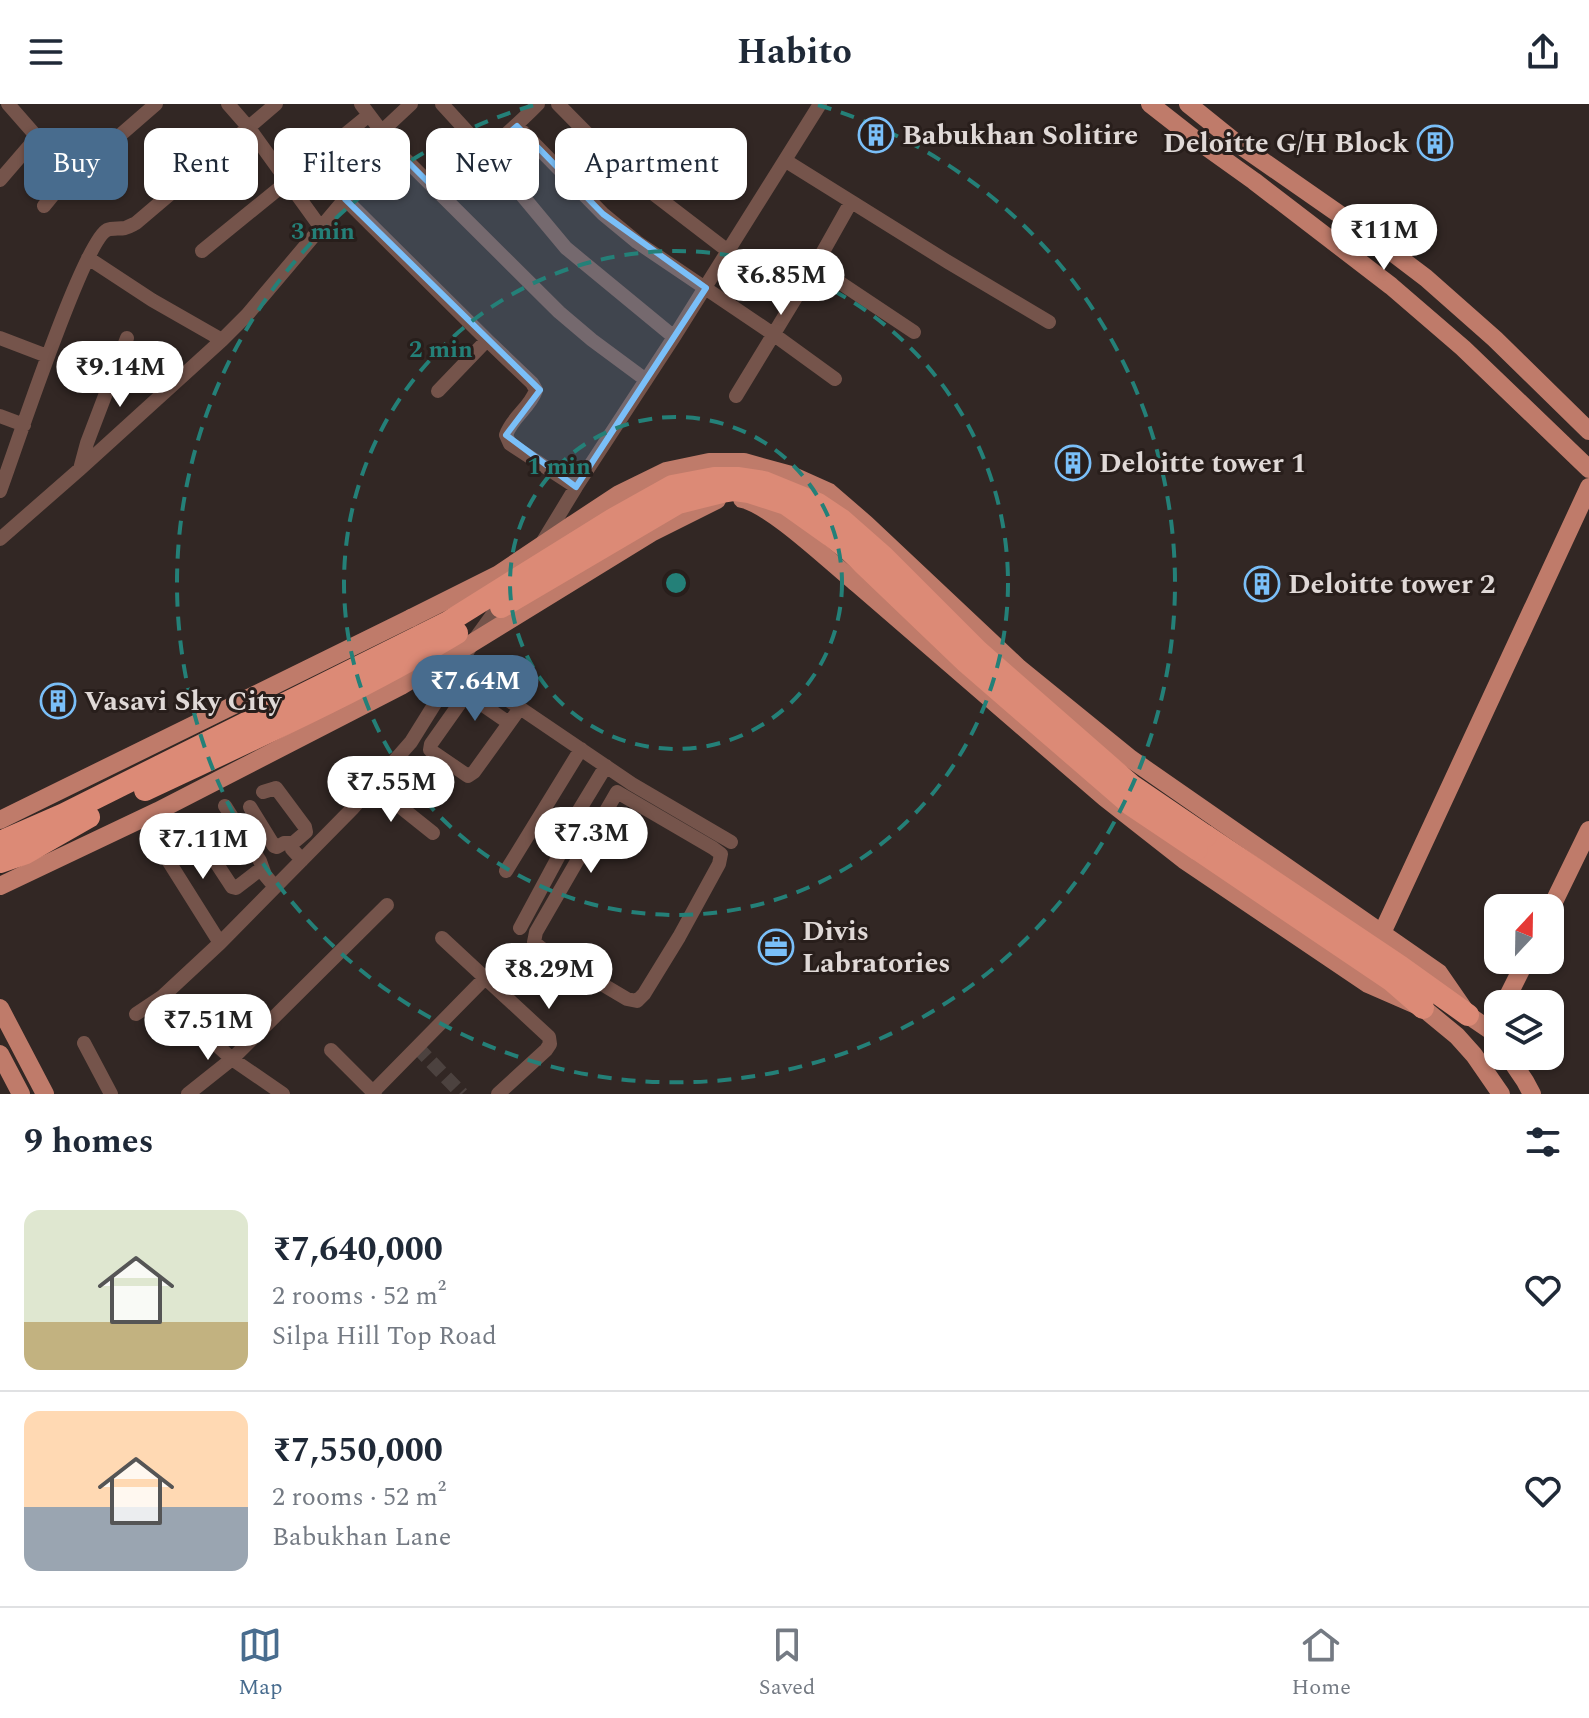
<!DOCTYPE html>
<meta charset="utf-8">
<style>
body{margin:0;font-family:Spectral,serif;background:#f6f6f7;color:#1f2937;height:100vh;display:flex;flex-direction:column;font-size:30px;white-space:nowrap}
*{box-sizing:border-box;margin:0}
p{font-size:26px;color:#747a83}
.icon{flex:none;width:44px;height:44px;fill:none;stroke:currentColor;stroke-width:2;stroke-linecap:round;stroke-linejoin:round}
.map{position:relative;height:990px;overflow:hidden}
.details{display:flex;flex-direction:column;background:#fff;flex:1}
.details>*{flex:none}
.banner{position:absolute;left:24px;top:24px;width:800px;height:72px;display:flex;gap:16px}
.needle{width:52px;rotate:22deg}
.buttons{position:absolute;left:1484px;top:790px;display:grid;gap:16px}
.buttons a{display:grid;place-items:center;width:80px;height:80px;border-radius:16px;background:#fff;box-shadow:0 2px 6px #0004;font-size:40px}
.price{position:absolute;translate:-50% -68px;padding:0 18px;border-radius:28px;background:#fff;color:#222;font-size:26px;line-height:52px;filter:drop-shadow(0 2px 4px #0008)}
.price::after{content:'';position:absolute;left:50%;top:48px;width:24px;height:18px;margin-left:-12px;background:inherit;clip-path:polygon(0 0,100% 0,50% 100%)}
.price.selected{background:#486c8e;color:#fff}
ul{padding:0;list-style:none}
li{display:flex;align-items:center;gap:24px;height:200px;padding:0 24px}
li+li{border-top:2px solid #e0e1e3}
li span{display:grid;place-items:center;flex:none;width:224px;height:160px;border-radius:16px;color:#555}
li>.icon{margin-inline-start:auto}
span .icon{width:96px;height:96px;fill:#fffc;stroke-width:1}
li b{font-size:34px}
h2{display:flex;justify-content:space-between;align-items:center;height:96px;padding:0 24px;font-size:34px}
.chip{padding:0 28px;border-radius:16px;background:#fff;box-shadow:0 2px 6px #0004;font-size:28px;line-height:72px}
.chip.selected{background:#486c8e;color:#fff}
header{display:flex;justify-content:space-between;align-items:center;height:104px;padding:0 24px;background:#fff;font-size:36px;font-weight:700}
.tab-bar{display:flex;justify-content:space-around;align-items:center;height:112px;border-top:2px solid #e0e1e3;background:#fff;font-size:22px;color:#747a83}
.tab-bar a{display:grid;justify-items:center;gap:4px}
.tab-bar .selected{color:#486c8e}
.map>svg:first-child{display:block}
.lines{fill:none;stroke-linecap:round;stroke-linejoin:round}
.minor-tunnel{stroke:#4c423f;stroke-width:14;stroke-dasharray:14 7;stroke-linecap:butt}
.minor{stroke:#75544b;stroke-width:14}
.major{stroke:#bf7b6a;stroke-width:18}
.highway{stroke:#dc8a76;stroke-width:22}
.major-bridge{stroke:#bf7b6a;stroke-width:18}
.highway-bridge{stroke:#dc8a76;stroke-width:22}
.marked{fill:#7abff8;fill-opacity:0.2;stroke:#7abff8;stroke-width:6;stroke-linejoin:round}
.ring{fill:none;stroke:#248078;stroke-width:4;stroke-dasharray:14 10}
.labels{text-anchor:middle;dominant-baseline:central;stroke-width:6;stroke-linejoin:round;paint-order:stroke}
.poi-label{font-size:28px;font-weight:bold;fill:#e0d9d7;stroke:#281e1b;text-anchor:start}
.centre{fill:#248078;stroke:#281e1b;stroke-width:4}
.ring-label{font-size:24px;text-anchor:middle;font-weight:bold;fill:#248078;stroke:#281e1b;stroke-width:6;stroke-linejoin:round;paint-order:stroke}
</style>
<header><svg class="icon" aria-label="menu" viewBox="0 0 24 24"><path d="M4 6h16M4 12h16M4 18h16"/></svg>Habito<svg class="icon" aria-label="share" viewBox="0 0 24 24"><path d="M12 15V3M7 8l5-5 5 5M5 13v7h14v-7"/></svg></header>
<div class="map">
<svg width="1589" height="990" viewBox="0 0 1589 990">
<rect width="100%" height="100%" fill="#322724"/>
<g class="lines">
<!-- minor-tunnel -->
<path class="minor-tunnel" d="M417,943L462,990"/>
<!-- minor -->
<path class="minor" d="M228,0L249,24L321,124
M361,0L394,44L559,208L592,236L646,276
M442,0L485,47L566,144L674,233
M558,0L625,68L728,147
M517,22L603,110L637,138L773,230L835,275
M381,28L411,0
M37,33L73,73
M786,57L948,158L1049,218
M0,76L37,33L8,0
M439,89C472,59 507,32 538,0
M345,95L487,236
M44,102L57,86L156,0
M202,147L369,11
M88,154L152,196L222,236
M815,162L914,228
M0,234L47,252
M438,287L487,236L532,279L536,286C530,304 512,313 506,331L510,340L576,383
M736,292L815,162L851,98
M0,312L24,321
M80,365L87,339L127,234
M0,387C14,350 83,138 107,126C112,124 119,125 125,124C129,123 132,121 136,119L276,0
M0,435L80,365L222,236L247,211L345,95L394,44
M542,439L576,383L674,233L820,0
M458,562L632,680L731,738
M444,585L459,596L460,599L431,640L430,646L468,672L474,668L520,604
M464,588L509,619
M373,681L433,729
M263,688L276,684L305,723L306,728L293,739L292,745L302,756
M617,688L713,744L721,750L719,760L679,833L644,890L637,897L627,895L541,844L534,838L536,828Z
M225,702L260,757L265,771L275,783
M250,703L274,742L277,743L284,739H293
M196,728L232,783L236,784L262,764
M154,734L220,839
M506,767L581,645
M520,824L562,746L563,743L561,736L606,662
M442,834L549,933L550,940L546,946L498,990
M163,892L220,839L352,705L411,638L477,532L503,496
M136,910L163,892L232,955L283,990
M84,939L111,990
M331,946L375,990
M373,988L485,874
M188,990L232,955L387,801"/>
<!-- major -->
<path class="major" d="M1150,0L1191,32L1254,77L1391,182L1463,244L1589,365
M1188,0L1234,37L1372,133L1426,174L1495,235L1589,327
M572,421L619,390L666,367L709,358H744L791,371L829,388L866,420L1019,564L1131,655L1439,869L1468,911L1490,926L1498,938
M855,478L1105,694L1184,756L1368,880L1423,904L1457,932L1474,951L1501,990
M0,716L411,514
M0,782L158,707L401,582L446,555
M1550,806L1589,726
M1382,829L1589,383
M1504,900L1526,856
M0,904L45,990
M0,950L21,990
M1508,952L1525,977L1532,990"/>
<!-- highway -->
<path class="highway" d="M1206,732L1401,863L1468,911
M1197,745L1392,877L1423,904"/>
<!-- major-bridge -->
<path class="major-bridge" d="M742,395C771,401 829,457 855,478
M411,514L499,470L572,421
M446,555L651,429L717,396"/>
<!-- highway-bridge -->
<path class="highway-bridge" d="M501,503L678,399L722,388L735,386L749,388L786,400L831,432L851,448L967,559L1130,700L1197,745
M145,686C251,636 357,589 457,529
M0,738L64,710L448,518L613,415L672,382L714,374H739L764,378L818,400L842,416L884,453L978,547L1131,681L1206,732
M0,758L26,749L89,713"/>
</g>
<!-- marked area -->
<path class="marked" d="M517,22L603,110L706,184L576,383L506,331L540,286L345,95L394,44L439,89Z"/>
<!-- distance rings -->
<g class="ring">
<circle cx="676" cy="479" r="166"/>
<circle cx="676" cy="479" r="332"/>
<path d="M818 1A499 499 0 1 1 534 1"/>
</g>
<!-- icons -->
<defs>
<g id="building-ring" transform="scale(1.8)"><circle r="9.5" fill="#281e1b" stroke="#7abff8" stroke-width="1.5"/><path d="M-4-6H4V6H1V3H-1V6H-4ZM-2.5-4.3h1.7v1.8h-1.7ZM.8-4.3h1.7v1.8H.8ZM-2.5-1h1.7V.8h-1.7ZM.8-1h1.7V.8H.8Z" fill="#7abff8"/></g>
<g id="office-ring" transform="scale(1.8)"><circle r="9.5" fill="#281e1b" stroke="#7abff8" stroke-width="1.5"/><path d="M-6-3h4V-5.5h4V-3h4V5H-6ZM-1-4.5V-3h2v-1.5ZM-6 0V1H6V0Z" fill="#7abff8"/></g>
</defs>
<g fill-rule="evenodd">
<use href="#building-ring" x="876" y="31"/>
<use href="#building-ring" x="1435" y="39"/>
<use href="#building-ring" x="1073" y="359"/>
<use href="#building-ring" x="1262" y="480"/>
<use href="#building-ring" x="58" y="597"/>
<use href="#office-ring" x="776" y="843"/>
</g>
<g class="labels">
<!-- poi labels -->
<g class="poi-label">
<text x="902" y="31">Babukhan Solitire</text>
<text x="1409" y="39" text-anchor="end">Deloitte G/H Block</text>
<text x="1099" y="359">Deloitte tower 1</text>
<text x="1288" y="480">Deloitte tower 2</text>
<text x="84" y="597">Vasavi Sky City</text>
<text x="802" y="827">Divis<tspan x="802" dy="32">Labratories</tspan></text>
</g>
</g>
<circle cx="676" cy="479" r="12" class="centre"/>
<g class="ring-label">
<text x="323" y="135">3 min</text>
<text x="441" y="253">2 min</text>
<text x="559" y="370">1 min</text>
</g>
</svg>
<div class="buttons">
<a><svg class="needle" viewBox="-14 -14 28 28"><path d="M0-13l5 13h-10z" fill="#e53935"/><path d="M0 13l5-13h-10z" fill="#747a83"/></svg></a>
<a><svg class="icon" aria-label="layers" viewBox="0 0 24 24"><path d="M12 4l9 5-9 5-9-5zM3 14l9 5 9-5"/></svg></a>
</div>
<b class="price" style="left:1384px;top:168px">₹11M</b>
<b class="price" style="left:781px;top:213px">₹6.85M</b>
<b class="price" style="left:120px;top:305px">₹9.14M</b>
<b class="price selected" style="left:475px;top:619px">₹7.64M</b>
<b class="price" style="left:391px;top:720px">₹7.55M</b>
<b class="price" style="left:591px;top:771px">₹7.3M</b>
<b class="price" style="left:203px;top:777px">₹7.11M</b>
<b class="price" style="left:549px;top:907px">₹8.29M</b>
<b class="price" style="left:208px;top:958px">₹7.51M</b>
<div class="banner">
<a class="chip selected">Buy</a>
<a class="chip">Rent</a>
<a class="chip">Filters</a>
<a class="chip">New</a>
<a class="chip">Apartment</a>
</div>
</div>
<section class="details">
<h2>9 homes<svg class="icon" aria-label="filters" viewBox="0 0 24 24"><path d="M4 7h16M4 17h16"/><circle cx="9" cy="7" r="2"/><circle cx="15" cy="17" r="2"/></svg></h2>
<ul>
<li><span style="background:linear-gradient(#dfe7d0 70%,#c2b280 0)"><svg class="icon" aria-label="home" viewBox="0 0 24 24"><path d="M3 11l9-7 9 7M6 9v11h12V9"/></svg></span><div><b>₹7,640,000</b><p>2 rooms · 52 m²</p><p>Silpa Hill Top Road</p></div><svg class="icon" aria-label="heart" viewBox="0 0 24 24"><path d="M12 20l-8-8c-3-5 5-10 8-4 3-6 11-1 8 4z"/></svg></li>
<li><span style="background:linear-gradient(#ffd9b3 60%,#9aa5b1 0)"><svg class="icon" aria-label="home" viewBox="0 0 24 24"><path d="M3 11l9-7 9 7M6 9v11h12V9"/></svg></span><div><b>₹7,550,000</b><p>2 rooms · 52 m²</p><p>Babukhan Lane</p></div><svg class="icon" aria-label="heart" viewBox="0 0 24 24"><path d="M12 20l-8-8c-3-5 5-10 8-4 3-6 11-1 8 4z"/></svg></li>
</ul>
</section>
<nav class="tab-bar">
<a class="selected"><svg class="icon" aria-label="map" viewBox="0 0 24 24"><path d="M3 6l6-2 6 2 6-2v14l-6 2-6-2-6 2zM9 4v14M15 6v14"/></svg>Map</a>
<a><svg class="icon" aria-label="saved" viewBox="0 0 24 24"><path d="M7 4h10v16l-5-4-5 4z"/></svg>Saved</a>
<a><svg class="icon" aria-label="home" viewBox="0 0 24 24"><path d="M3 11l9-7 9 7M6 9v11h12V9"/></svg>Home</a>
</nav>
